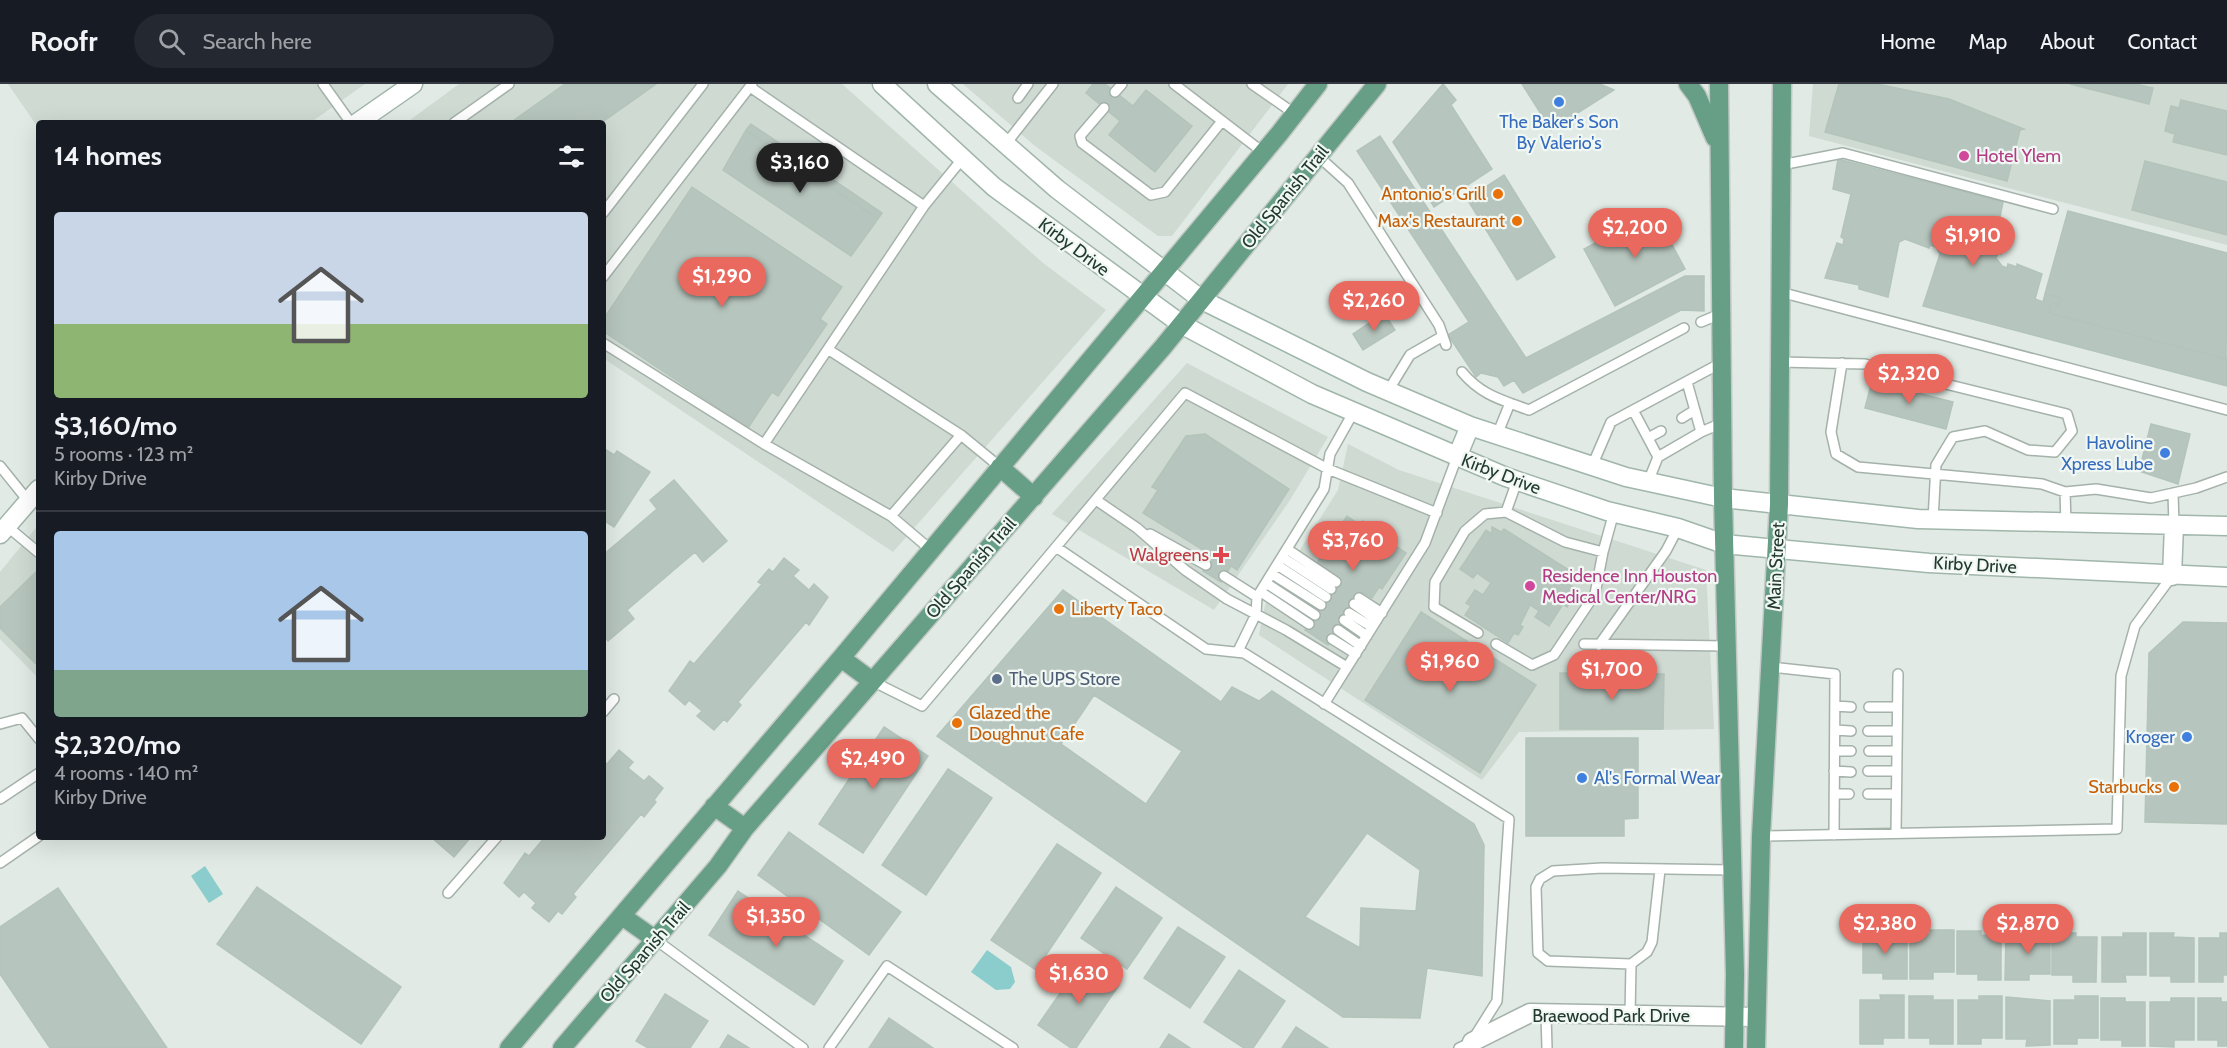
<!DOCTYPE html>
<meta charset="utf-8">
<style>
body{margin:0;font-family:Cabin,sans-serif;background:#242831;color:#f1f3f6;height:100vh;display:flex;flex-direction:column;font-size:22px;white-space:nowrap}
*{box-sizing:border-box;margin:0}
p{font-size:20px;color:#9ea1a6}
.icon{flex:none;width:33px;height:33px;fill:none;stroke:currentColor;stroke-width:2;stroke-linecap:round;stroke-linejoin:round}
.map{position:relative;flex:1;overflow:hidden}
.sheet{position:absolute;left:36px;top:36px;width:570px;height:720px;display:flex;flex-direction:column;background:#171b24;border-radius:6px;box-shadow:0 6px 24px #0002}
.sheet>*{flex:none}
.price{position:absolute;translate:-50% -51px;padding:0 14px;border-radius:21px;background:#ea695f;color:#fff;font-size:20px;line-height:39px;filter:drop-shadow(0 2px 3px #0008)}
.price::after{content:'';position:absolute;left:50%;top:36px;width:18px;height:14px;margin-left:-9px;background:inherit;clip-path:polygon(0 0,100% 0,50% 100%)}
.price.selected{background:#222;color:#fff}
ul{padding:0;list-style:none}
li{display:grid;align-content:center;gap:12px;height:318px;padding:0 18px}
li+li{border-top:2px solid #363941}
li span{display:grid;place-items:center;height:186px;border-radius:6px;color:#555}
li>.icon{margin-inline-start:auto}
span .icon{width:108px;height:108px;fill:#fffc;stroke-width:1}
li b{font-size:26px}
h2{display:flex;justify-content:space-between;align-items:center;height:72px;padding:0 18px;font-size:26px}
header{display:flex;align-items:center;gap:36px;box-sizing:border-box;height:84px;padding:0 30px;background:#171b24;border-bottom:2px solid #363941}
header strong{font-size:28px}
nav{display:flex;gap:33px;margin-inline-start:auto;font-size:21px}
.search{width:420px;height:54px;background:#242831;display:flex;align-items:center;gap:15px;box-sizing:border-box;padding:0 21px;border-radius:33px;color:#9ea1a6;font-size:22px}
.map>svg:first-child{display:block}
.built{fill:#cfdad3}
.water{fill:#8bcdcc}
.building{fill:#b6c5bd;stroke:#b3c4ba;stroke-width:1.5;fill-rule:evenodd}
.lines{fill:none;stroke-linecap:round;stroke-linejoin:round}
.lane-casing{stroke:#a4b2aa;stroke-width:12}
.street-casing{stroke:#a4b2aa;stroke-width:21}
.secondary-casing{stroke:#a0b6aa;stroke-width:21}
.primary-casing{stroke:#c1c8c5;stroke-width:21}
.lane{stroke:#fff;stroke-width:9}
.street{stroke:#fff;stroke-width:18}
.secondary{stroke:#fff;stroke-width:18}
.primary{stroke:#679e86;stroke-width:18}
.shop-dot{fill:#3f7fe0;stroke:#f1f7f3;stroke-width:2}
.hotel-dot{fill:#d1479c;stroke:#f1f7f3;stroke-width:2}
.food-dot{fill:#e8710a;stroke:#f1f7f3;stroke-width:2}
.health-dot{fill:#e0444e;stroke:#f1f7f3;stroke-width:2}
.service-dot{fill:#5c6f8a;stroke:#f1f7f3;stroke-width:2}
.labels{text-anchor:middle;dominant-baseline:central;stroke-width:4.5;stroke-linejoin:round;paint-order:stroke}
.shop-label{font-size:18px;fill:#366cbe;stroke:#f1f7f3;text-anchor:end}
.hotel-label{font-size:18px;fill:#b23c85;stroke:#f1f7f3;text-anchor:start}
.food-label{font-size:18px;fill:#c56008;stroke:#f1f7f3;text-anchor:end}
.street-label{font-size:18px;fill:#223a2f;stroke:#f1f7f3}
.health-label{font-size:18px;fill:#be3a42;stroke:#f1f7f3;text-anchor:end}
.service-label{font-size:18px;fill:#4e5e75;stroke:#f1f7f3;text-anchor:start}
</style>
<header>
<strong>Roofr</strong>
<div class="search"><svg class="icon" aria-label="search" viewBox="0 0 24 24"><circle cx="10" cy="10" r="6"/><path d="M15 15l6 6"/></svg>Search here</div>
<nav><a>Home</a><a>Map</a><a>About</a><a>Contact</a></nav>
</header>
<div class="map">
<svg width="2227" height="964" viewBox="0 0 2227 964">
<rect width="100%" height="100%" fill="#e1eae4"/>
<!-- built -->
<path class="built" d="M8,0H365L310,39H39V45Z
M459,0H842L1043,179L1106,226L893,468L603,274V39H406Z
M963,0H1288L1172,152H1158L1035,62Z
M1813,0H2227V161L1809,52Z
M1187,279L1328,353L1290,416L1214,526L1052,430Z
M1348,360L1399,386L1706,486L1714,645L1519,648L1482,696L1259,551L1265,521L1338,406Z
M39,440V595L0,555V488Z"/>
<!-- water -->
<path class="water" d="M205,782L223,810L209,819L191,792Z
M987,866L1011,883L1015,898L1010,905L996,906L971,888Z"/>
<!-- building -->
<path class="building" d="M565,0H656L601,39H510Z
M1093,0H1105L1133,22L1146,6L1192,42L1155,88L1109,51L1120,37L1086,9Z
M1443,0L1456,16L1451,21L1492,85L1434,123L1393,58Z
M1522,0H1600L1614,6L1551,46Z
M1839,0H1877L1949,15L2024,45L2020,46L2007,97L1825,48Z
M2070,0H2135L2153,4L2149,20Z
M2181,16L2227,27V71L2173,58L2175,50L2165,47L2171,22L2179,24Z
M751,40L882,129L878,135L746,46Z
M746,46L878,135L851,172L723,86Z
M1380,52L1526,274L1685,192H1704V227L1681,226L1523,309L1514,296L1504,302L1498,293L1481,289L1476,293L1448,251L1469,238L1357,67Z
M1838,75L2003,118L2000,133H1997L1992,152L2004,155L2001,170L1998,169L1996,174L2002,182L2007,184L2008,180L2017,183V180L2042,190L2035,215L2043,218L2045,210L2061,214L2059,221L2051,219L2049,229L2226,275L2227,273V302L1923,222L1940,170L1936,163L1930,161L1929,164L1905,155L1899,158L1888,213L1859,205V201L1825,194L1837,159L1843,161L1844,155L1841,153L1851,110L1833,105Z
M2145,77L2227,98V151L2132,126Z
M1504,91L1555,173L1517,196L1467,115Z
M692,103L842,203L820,235L827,240L778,312L772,308L748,344L603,247V236Z
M1654,127L1685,185L1615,222L1584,165Z
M2068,127L2227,169L2226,275L2049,229L2051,219L2059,221L2061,214L2045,210Z
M1384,229L1395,246L1363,266L1353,250Z
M1872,297L1953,318L1946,345L1865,324Z
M2151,340L2190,350L2178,400L2139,387Z
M1205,350L1289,405L1237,486L1231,482L1221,498L1203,487L1213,472L1143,429L1158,406L1152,403L1186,352Z
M603,364L614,371L617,367L650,388L614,443L603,436Z
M674,396L727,457L703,478L695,468L627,526L634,535L608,557L603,550V471L657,425L650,416Z
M1347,432L1360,441L1363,437L1392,456L1390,458L1406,469L1382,505L1379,503L1372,514L1362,508L1328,561L1305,546L1339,494L1317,479L1324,467L1321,465L1335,443L1338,445Z
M1492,443L1501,448L1504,445L1569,486L1565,493L1569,495L1567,499L1578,506L1567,523L1563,520L1549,542L1535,533L1539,527L1530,521L1520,541L1523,543L1518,551L1514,549L1508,559L1465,531L1471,522L1466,519L1475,506L1483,511L1491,499L1477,489L1473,494L1460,485L1486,446L1492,450Z
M784,474L799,486L793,492L809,506L814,500L828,513L809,541L806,538L738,618L741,621L727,638L724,635L714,646L697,632L702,627L689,616L685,621L669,607L690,577L694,580L762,500L758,498L769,485L773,488Z
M39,485V583L0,544V523Z
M1063,506L1221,618L1232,603L1259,617L1272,607L1474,740L1484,761L1482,892L1427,884L1420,934L1343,933L937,652ZM1094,611L1182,667L1146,720L1061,660ZM1367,749L1420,786L1416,827L1361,824L1360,864L1305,833Z
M1421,528L1536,601L1480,689L1365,616Z
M2183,538L2227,539V740L2145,738L2149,569Z
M1560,589L1664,590L1663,645H1560Z
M884,643L928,672L863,769L819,740Z
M1526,654H1638V734L1624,735V752H1526Z
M619,666L633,678L628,684L644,697L649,692L663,704L654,716L656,718L644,733L641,730L573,810L576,813L562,830L558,827L549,838L532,824L536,819L524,808L519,813L504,799L525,769L529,772L545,753H603V678L607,680Z
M948,685L992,714L926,811L882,781Z
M789,748L901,828L869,871L758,791Z
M431,753H471L454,773Z
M1057,760L1101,789L1036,886L991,856Z
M257,803L401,903L361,960L217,860Z
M1116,803L1162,834L1127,885L1081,854Z
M58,804L167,964H50L0,890V843Z
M738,807L843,877L814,921L709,851Z
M1178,843L1225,873L1190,924L1144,894Z
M1930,846H1954V888H1933V895H1910V851L1930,850Z
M1863,847H1886V851H1907V895H1883V889H1863Z
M1957,847H1981V851L2001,852V896H1978V890H1957Z
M2026,847H2050V890H2029V896H2005L2006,852H2026Z
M2052,849H2076V853H2097L2096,898H2073V891H2052Z
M2123,849H2146V891H2125L2126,898H2102V853H2123Z
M2150,849H2174L2173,853L2194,854V898H2171V892H2150Z
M2220,849H2227V891H2223V898H2199V854H2220Z
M1083,876L1119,901L1076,964H1071L1038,941Z
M1239,886L1285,917L1253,964H1244L1204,938Z
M665,910L708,937L690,964H648L636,957Z
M1880,911H1904V954H1883V960H1860V916H1881Z
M1909,912H1933V916H1953V960H1930V954H1909Z
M1979,912H2002V954H1981V960H1958V916H1979Z
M2075,912H2098V954H2077V960H2054V916H2075Z
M2006,913L2050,917V961L2026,962L2027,955H2006Z
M2101,914H2125V918H2145V962H2122V956H2101Z
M2171,914H2194V956H2174V963L2150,962V918H2171Z
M2198,914H2221V918H2227V962H2218V956H2198Z
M889,934L933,964H869Z
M1296,943L1328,964H1282Z
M1169,950L1190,964H1160Z
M728,951L749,964H720Z"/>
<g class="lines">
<!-- lane casing -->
<g class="lane-casing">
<path id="lane" d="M323,0L351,39
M1174,0L1264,69
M1252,0L1295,30
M750,3L924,122
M1115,8L1122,0
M1018,14L1028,0
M1104,24L1080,52L1082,59L1151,111L1165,108L1222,37
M454,39L509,0
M1005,61L1053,0
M1318,72L1348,99L1439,241L1446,261
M1781,81L1843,69L2053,125
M603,129L703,0
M603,193L752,0
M1780,208L2227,326
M1701,238L1720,230
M603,259L764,360L891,432L961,351
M829,266L961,351L1000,383
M1780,278L1865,280L2067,330L2072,347L2055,368L2028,366L1985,347L1953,353L1936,381L1933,436
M1842,279L1831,348L1836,370L1858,383L2042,400L2065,408L2096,405L2151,414L2196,404L2227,393
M1462,288C1481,311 1502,316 1529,326L1684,244
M1687,298L1701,348L1722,339
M1388,307L1410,271L1443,252
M1633,326L1658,373
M1682,334L1695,326
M1497,351L1510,319
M1648,354L1661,347
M764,360L924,122L963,74
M0,382L29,418
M1592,382L1611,338L1721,279
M1517,397L1506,428L1565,458L1603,468L1614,428
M1648,398L1658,373L1701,348
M2065,408L2066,439
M2173,409L2174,441
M1096,416L1137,444L1185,486L1227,515L1286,546L1347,583
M891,432L931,466
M8,443L39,469
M1150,450L1206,481
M1056,463L1185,309L1328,385L1437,429
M1287,465L1336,498
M1282,473L1331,505
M1277,481L1326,513
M1272,490L1321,521
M1224,492L1257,513
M1266,499L1315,531
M1261,508L1309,540
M1359,514L1382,529
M1354,520L1377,536
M1349,529L1372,543
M1344,536L1367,552
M1338,546L1361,562
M1478,549L1434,523L1435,498L1465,447L1485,430L1506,428
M1332,555L1356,570
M1496,560L1532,581L1554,571L1595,510L1603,468
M1584,560L1727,562
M1599,561L1666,467L1678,444
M1238,567L1256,530L1257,513L1324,405L1330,370L1353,329
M1771,583L1835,590L1834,751
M872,597L922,622L1056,463L1206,565L1244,569L1509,735L1497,917L1475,952
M1324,620L1425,459L1457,373
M1835,622L1851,623
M1869,623H1897
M603,628L614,615
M0,640L22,634L39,655
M1835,646L1851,647
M1868,647H1897
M1835,667H1851
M1869,667H1897
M1834,687L1851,688
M1868,687H1896
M1834,710H1849
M1868,710H1896
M0,715L39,689
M1896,749L1898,590
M1761,752L2117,745L2121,592L2135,542L2172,492
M0,779L39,752
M448,809L497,753
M656,856L803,964
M1631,880L1647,868L1652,858L1660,786
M1546,930L1547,964
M1630,931L1631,880L1548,877L1538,869L1536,803L1540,795L1553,787L1602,784L1732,786
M829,964L887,882L1013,964
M1459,964L1472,958"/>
</g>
<!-- street casing -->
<g class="street-casing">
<path id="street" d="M1472,958L1530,929L1756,933"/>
</g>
<!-- secondary casing -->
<g class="secondary-casing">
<path id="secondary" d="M882,0L994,103L1181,240L1312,310L1506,393L1607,427L1678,444L1724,460L1929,479L2227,493
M937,0L1057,105L1202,216L1367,298L1470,342L1626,393L1723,414L1918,435L2227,442
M357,39L413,0
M1457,373L1470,342
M0,450L39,405
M2172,492L2174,441"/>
</g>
<!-- primary casing -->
<g class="primary-casing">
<path id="primary" d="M1688,0L1697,12L1715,54
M1719,0L1723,414L1735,890L1734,964
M1000,383L1034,413
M841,574L872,597
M714,722L745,744
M622,832L656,856
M509,964L841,574L1279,50L1318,0
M562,964L718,782L745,744L1163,263L1377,0
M1756,964L1761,752L1779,420L1782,0"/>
</g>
<!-- lane -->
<use href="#lane" class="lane"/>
<!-- street -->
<use href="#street" class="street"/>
<!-- secondary -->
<use href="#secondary" class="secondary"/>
<!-- primary -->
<use href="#primary" class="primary"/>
</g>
<!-- markers -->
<g class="shop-dot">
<circle cx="1559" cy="18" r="6"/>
<circle cx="2165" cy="369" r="6"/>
<circle cx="2187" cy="653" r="6"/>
<circle cx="1582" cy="694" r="6"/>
</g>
<g class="hotel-dot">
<circle cx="1964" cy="72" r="6"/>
<circle cx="1530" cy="502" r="6"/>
</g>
<g class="food-dot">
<circle cx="1498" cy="110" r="6"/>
<circle cx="1517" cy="137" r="6"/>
<circle cx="1059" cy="525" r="6"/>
<circle cx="957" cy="639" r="6"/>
<circle cx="2174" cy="703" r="6"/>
</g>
<path class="health-dot" d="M1218 462h6v6h6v6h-6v6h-6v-6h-6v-6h6z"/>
<circle class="service-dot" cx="997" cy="595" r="6"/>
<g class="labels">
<!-- shop labels -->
<g class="shop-label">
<text x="1559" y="38" text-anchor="middle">The Baker's Son<tspan x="1559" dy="21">By Valerio's</tspan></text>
<text x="2153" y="359">Havoline<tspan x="2153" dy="21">Xpress Lube</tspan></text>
<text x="2175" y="653">Kroger</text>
<text x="1594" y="694" text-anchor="start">Al's Formal Wear</text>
</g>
<!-- hotel labels -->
<g class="hotel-label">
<text x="1976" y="72">Hotel Ylem</text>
<text x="1542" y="492">Residence Inn Houston<tspan x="1542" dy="21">Medical Center/NRG</tspan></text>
</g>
<!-- food labels -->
<g class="food-label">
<text x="1486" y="110">Antonio's Grill</text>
<text x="1505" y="137">Max's Restaurant</text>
<text x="1071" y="525" text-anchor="start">Liberty Taco</text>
<text x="969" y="629" text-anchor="start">Glazed the<tspan x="969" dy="21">Doughnut Cafe</tspan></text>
<text x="2162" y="703">Starbucks</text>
</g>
<!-- street labels -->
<g class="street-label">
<text transform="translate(1285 113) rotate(-51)">Old Spanish Trail</text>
<text transform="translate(1074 163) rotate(37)">Kirby Drive</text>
<text transform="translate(1501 390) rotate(21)">Kirby Drive</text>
<text transform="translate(1975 481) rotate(3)">Kirby Drive</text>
<text transform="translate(1776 482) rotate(-87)">Main Street</text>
<text transform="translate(971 484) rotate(-49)">Old Spanish Trail</text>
<text transform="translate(645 868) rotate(-49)">Old Spanish Trail</text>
<text x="1611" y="932">Braewood Park Drive</text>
</g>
<!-- health labels -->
<g class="health-label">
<text x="1209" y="471">Walgreens</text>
</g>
<!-- service labels -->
<g class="service-label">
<text x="1009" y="595">The UPS Store</text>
</g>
</g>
</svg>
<b class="price selected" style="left:800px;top:110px">$3,160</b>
<b class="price" style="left:1635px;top:175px">$2,200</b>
<b class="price" style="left:1973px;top:183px">$1,910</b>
<b class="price" style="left:722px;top:224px">$1,290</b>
<b class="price" style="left:1374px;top:248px">$2,260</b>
<b class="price" style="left:1909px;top:321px">$2,320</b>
<b class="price" style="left:1353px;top:488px">$3,760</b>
<b class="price" style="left:1450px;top:609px">$1,960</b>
<b class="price" style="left:1612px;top:617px">$1,700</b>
<b class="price" style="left:873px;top:706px">$2,490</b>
<b class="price" style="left:776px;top:864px">$1,350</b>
<b class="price" style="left:1885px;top:871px">$2,380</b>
<b class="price" style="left:2028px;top:871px">$2,870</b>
<b class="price" style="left:1079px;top:921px">$1,630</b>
<section class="sheet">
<h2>14 homes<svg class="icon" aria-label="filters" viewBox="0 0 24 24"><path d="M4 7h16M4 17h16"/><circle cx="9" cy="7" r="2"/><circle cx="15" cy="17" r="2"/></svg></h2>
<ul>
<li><span style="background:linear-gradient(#c9d6e8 60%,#8fb573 0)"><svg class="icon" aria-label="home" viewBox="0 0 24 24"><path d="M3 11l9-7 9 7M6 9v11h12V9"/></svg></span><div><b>$3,160/mo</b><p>5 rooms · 123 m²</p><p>Kirby Drive</p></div></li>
<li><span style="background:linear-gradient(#a9c7e8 75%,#7fa58c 0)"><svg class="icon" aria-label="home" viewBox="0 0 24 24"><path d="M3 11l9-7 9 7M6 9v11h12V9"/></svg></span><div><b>$2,320/mo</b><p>4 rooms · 140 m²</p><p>Kirby Drive</p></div></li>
</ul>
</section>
</div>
